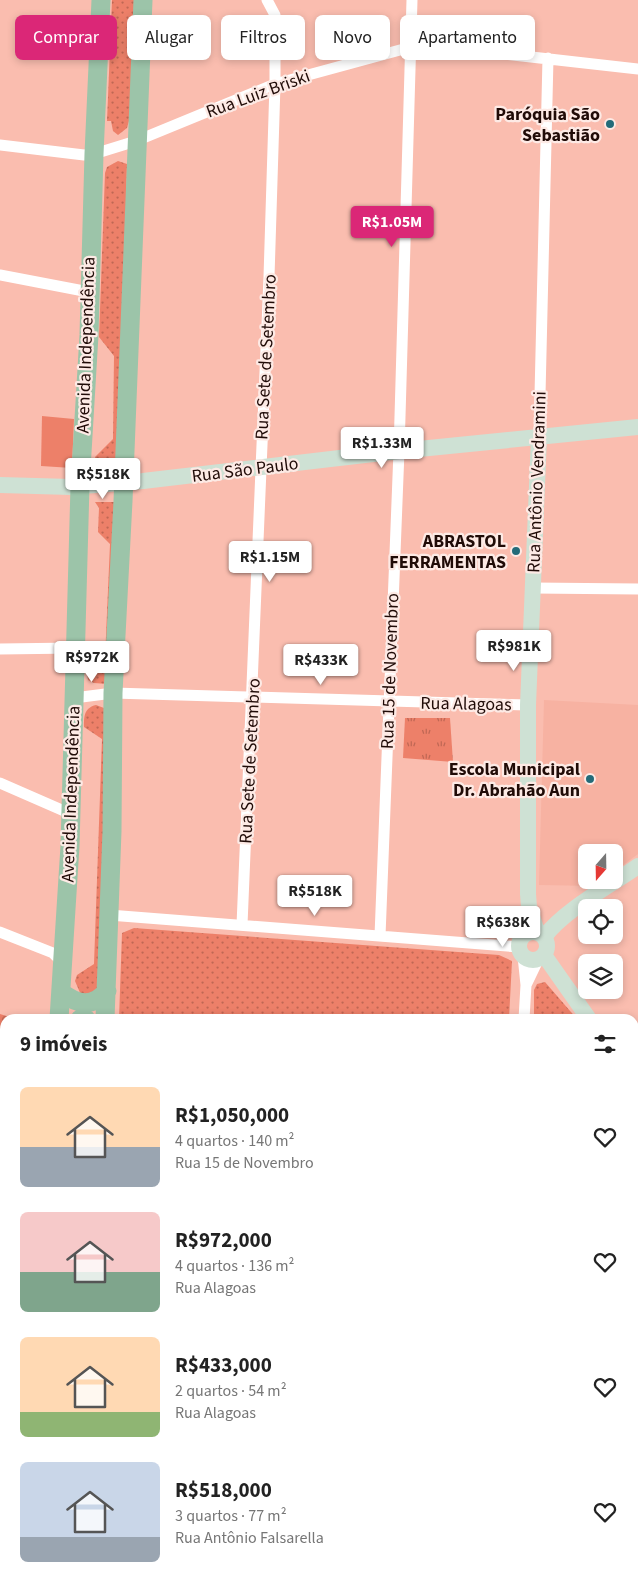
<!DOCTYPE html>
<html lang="pt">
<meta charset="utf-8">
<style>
body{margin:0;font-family:"Source Sans 3",sans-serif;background:#f6f6f6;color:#222;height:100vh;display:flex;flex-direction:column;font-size:19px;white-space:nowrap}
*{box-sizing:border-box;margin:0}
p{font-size:16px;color:#767676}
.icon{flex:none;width:28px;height:28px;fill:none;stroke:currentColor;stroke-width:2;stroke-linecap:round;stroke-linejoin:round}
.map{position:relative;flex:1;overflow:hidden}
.drawer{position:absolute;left:0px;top:1014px;width:639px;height:571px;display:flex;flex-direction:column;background:#fff;border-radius:15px 15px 0 0;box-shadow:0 2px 8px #0003}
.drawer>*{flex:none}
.banner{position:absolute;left:15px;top:15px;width:609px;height:45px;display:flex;gap:10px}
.needle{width:32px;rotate:200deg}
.tools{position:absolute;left:578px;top:844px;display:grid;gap:10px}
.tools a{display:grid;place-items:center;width:45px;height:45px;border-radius:8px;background:#fff;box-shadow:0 2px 8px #0003;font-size:25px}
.price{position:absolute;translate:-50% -42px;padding:0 11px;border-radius:5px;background:#fff;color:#222;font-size:16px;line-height:32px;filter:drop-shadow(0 1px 2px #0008)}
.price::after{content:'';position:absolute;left:50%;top:30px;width:15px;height:11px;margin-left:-8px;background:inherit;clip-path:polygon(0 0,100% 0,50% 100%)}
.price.active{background:#db2777;color:#fff}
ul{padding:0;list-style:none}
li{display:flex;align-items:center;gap:15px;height:125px;padding:0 20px}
li span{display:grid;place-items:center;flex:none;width:140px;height:100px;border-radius:8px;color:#555}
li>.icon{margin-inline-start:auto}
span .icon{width:60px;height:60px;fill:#fffc;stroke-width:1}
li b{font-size:21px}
h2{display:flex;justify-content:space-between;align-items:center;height:60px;padding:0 20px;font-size:21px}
.chip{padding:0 18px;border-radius:8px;background:#fff;box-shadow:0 2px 8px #0003;font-size:18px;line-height:45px}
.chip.active{background:#db2777;color:#fff}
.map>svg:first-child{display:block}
.built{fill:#f7b2a2}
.grass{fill:url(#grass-dots)}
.forest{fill:url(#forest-crowns)}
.park{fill:url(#park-tufts)}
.pitch{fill:#ed8069}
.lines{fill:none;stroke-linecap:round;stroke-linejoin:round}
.street{stroke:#fff;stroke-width:11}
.secondary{stroke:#cee1d4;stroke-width:16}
.primary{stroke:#9cc4a9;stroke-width:19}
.poi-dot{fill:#246b79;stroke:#fdeae5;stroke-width:2}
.labels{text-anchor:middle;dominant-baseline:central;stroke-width:4.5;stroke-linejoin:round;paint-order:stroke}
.street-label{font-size:18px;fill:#200b07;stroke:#fdeae5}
.poi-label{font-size:18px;font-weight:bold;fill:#200b07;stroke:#fdeae5;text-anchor:end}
</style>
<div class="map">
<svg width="638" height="1584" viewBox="0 0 638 1584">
<defs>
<pattern id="grass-dots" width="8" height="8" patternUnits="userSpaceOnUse" patternTransform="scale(1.25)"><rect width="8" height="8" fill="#ed8069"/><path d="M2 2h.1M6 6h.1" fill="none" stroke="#c06754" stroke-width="1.8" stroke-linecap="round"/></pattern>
<pattern id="forest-crowns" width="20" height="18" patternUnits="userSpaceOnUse" patternTransform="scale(1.25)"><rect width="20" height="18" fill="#ed8069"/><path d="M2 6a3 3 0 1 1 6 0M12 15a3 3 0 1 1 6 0" fill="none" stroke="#c06754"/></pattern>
<pattern id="park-tufts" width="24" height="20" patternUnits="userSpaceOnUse" patternTransform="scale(1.25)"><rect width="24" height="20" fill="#ed8069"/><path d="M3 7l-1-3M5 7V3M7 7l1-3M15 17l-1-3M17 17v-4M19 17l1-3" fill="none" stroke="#c06754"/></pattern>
</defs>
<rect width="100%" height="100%" fill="#fabdaf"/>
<!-- built -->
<path class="built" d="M544,700L638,705V854L614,872V852H586V880H604L595,886L539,885Z"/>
<!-- grass -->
<path class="grass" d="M112,0H138L134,121H129L127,128L118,135L113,131L111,121H107Z
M118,161L127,164L120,472L96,474L95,457L113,439L114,356L99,337L105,173L107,167Z
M95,502H119L107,684L94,683L88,680L87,672L89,666L105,658L110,544L98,532L99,508Z
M96,705L104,708L108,713L99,991L81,995L75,981L77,975L94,964L102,739L84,727C84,716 84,708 96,705Z
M134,928L499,955L512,961L509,1019H119L122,933Z
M545,982L577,1019H534V990L537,984Z
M634,1087L638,1092V1442H634Z
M0,1299L5,1300V1411L0,1410Z
M0,1437L5,1438V1510L0,1509Z"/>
<!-- forest -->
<path class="forest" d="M0,1014L16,1019H5V1313L0,1310Z
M634,1267L638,1273V1383L637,1382L634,1384Z
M638,1411V1436L634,1437V1415Z"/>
<!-- park -->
<path class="park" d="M405,718H450L453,762L403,758Z"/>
<!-- pitch -->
<path class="pitch" d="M42,416L74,419L72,468L41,466Z"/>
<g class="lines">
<!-- street -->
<path class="street" d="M0,145L84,155L94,154L136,141L275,84L411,47H442L638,69
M0,275L89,292
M539,437L548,58
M533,588L638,589
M0,649L75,648
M74,698L113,693L528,705
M0,783L71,814
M109,915L519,947
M242,925L269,277L275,84V15L267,0
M0,932L53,953L62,962
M380,936L399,451L412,0
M523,956L526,985L524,1019
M526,985L539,958
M0,1428L5,1429
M634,1462H638"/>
<!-- secondary -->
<path class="secondary" d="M0,485L71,487L143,481L399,451L638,427
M537,932L529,907L528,894V705L539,437
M519 946a14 14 0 1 1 28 0a14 14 0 1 1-28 0Z
M544,937C566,909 608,887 638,866
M544,955L589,1019
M634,1077L638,1081"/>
<!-- primary -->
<path class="primary" d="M61,992C78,1005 92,1008 107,991
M59,1019L70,846L80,486L89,335L94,154L101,0
M80,1019H86
M105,1019L112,831L113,693L123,501L143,0
M37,1584V1580
M80,1584V1580"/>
</g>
<!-- markers -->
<g class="poi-dot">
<circle cx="610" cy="124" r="5"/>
<circle cx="516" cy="551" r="5"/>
<circle cx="590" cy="779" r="5"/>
</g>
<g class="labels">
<!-- street labels -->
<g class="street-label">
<text transform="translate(258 94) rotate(-20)">Rua Luiz Briski</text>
<text transform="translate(86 345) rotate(-88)">Avenida Independência</text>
<text transform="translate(266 357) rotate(-87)">Rua Sete de Setembro</text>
<text transform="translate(245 470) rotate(-7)">Rua São Paulo</text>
<text transform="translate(537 482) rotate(-88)">Rua Antônio Vendramini</text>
<text transform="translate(390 671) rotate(-88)">Rua 15 de Novembro</text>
<text transform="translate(466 704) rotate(1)">Rua Alagoas</text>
<text transform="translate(250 761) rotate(-87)">Rua Sete de Setembro</text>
<text transform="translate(71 794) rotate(-88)">Avenida Independência</text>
</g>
<!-- poi labels -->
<g class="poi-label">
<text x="600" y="114">Paróquia São<tspan x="600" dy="21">Sebastião</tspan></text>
<text x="506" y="541">ABRASTOL<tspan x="506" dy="21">FERRAMENTAS</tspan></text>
<text x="580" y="769">Escola Municipal<tspan x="580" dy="21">Dr. Abrahão Aun</tspan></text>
</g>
</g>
</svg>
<div class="tools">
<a><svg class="needle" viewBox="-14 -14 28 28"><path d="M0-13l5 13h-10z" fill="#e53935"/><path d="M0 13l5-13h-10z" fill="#767676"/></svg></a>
<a><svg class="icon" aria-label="locate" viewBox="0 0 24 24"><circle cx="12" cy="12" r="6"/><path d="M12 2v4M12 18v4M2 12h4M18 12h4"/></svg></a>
<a><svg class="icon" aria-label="layers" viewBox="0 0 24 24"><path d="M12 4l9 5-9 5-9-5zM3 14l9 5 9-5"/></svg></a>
</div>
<b class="price active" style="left:392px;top:248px">R$1.05M</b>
<b class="price" style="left:382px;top:469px">R$1.33M</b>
<b class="price" style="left:103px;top:500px">R$518K</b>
<b class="price" style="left:270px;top:583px">R$1.15M</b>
<b class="price" style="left:514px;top:672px">R$981K</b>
<b class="price" style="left:92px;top:683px">R$972K</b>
<b class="price" style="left:321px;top:686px">R$433K</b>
<b class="price" style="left:315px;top:917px">R$518K</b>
<b class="price" style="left:503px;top:948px">R$638K</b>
<div class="banner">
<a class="chip active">Comprar</a>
<a class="chip">Alugar</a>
<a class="chip">Filtros</a>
<a class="chip">Novo</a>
<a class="chip">Apartamento</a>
</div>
<section class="drawer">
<h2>9 imóveis<svg class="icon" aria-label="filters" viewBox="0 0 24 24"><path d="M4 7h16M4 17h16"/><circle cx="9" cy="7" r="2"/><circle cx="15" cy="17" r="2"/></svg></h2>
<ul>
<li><span style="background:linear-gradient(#ffd9b3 60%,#9aa5b1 0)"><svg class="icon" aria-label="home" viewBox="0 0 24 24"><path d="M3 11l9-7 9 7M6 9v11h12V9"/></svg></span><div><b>R$1,050,000</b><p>4 quartos · 140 m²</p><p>Rua 15 de Novembro</p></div><svg class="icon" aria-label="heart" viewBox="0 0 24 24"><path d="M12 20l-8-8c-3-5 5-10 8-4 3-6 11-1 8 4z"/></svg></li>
<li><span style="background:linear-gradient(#f6c9c9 60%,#7fa58c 0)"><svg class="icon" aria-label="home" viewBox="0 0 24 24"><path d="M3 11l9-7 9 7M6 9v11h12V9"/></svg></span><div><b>R$972,000</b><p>4 quartos · 136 m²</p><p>Rua Alagoas</p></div><svg class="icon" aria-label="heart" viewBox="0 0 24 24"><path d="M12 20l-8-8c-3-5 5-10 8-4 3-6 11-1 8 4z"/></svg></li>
<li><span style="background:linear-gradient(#ffd9b3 75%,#8fb573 0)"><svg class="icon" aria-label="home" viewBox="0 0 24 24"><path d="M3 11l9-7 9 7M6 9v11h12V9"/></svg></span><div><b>R$433,000</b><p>2 quartos · 54 m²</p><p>Rua Alagoas</p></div><svg class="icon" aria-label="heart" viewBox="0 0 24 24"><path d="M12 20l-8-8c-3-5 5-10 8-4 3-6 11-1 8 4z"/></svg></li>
<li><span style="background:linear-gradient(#c9d6e8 75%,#9aa5b1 0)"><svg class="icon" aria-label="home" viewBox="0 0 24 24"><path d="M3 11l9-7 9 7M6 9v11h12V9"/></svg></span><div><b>R$518,000</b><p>3 quartos · 77 m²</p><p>Rua Antônio Falsarella</p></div><svg class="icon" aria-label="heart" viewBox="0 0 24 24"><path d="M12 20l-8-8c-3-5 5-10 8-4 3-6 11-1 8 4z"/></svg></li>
</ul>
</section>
</div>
